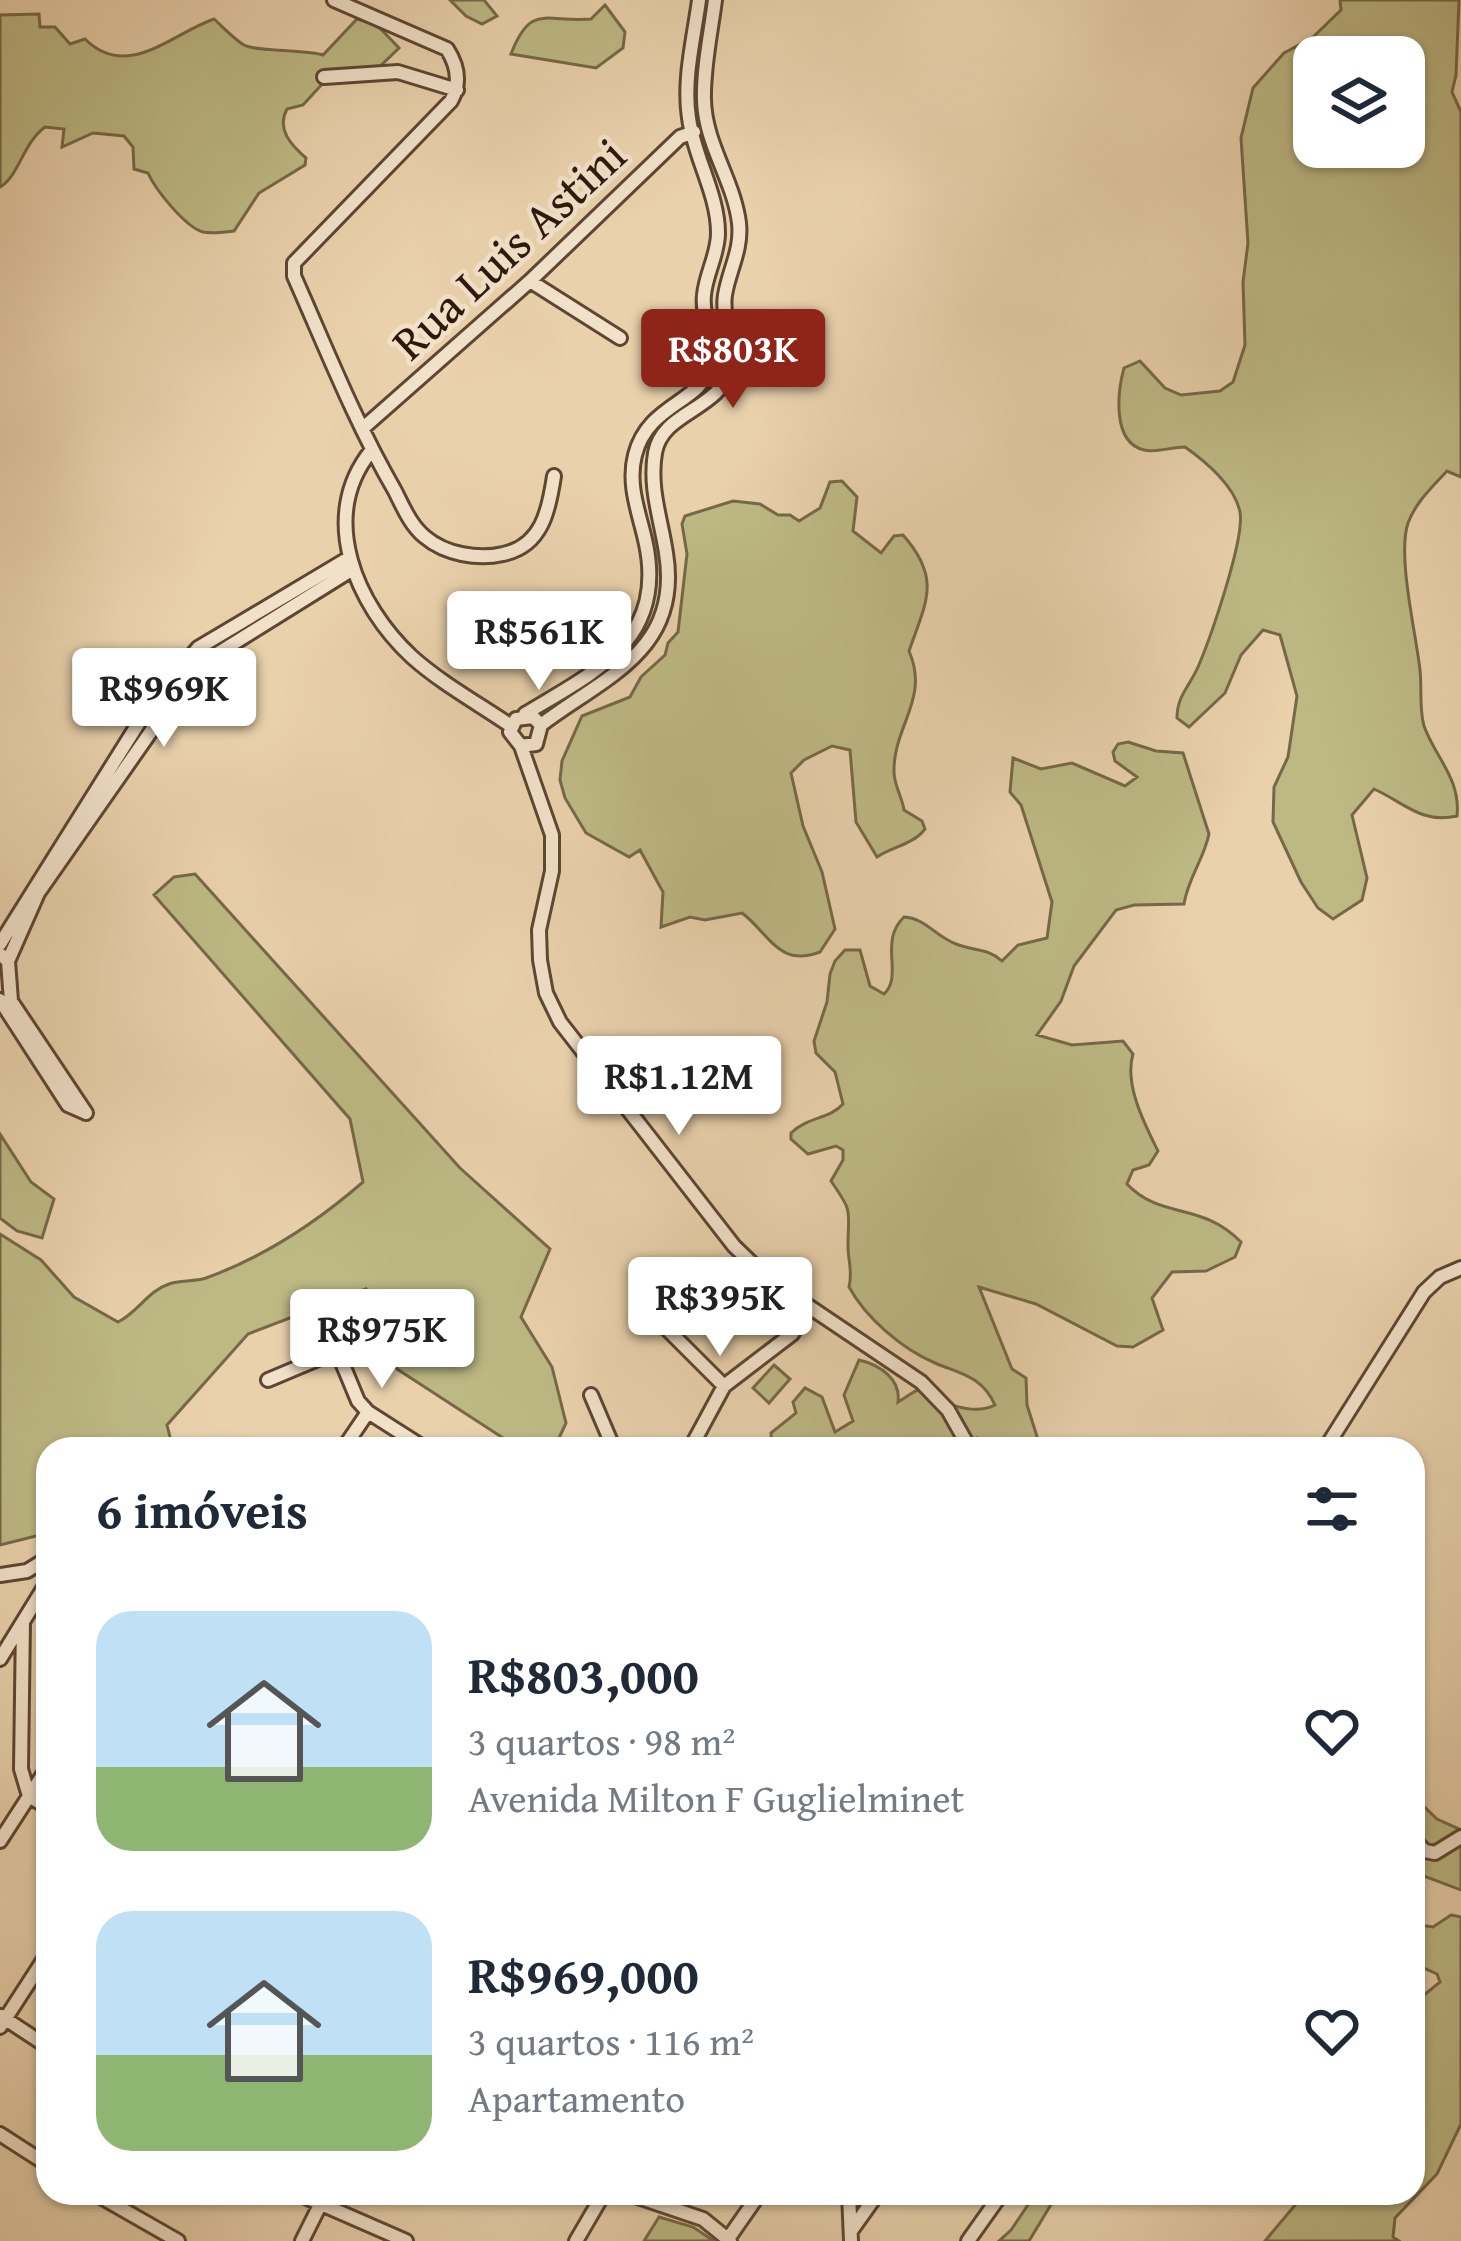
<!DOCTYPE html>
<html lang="pt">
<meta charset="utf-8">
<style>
body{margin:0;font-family:"Gentium Book Plus",serif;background:#f6f6f7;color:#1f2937;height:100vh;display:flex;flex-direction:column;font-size:45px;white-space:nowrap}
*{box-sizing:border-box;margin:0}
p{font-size:39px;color:#747a83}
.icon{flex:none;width:66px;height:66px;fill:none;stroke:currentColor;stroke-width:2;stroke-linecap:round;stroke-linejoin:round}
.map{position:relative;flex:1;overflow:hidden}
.sheet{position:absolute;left:36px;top:1437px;width:1389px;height:768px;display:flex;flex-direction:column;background:#fff;border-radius:36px;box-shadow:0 3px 9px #0004}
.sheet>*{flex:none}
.buttons{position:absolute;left:1293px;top:36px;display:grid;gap:24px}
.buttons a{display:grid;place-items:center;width:132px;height:132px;border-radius:24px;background:#fff;box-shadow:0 3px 9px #0004;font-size:60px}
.price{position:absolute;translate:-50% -102px;padding:0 27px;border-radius:12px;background:#fff;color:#222;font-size:39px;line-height:78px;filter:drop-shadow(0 3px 6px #0008)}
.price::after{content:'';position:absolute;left:50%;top:72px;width:36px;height:27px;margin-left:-18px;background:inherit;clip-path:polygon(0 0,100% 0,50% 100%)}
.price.on{background:#8f2418;color:#fff}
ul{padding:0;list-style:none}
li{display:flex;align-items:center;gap:36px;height:300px;padding:0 60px}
li span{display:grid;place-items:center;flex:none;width:336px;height:240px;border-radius:36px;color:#555}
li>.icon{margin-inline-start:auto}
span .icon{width:144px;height:144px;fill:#fffc;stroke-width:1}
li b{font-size:51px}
h2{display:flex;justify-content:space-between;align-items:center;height:144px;padding:0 60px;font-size:51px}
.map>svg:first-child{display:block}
.green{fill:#bdb985;stroke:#766848;stroke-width:3;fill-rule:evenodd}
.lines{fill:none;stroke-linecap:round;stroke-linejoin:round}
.minor-casing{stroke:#5e4632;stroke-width:18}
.minor{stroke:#f1e1c9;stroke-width:12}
.labels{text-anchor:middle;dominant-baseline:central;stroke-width:9;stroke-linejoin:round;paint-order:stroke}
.street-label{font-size:48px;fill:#2f180a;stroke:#f1e1c9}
</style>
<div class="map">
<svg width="1461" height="2241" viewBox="0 0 1461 2241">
<rect width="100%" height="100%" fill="#e9d1ac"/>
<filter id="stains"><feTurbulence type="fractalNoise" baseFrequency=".00167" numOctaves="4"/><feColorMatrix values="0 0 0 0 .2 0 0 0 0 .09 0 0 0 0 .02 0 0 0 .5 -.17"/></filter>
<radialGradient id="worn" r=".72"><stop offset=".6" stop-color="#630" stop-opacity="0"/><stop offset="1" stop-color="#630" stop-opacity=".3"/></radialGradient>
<!-- green -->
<path class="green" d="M450,0H484L497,16L482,24L466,16Z
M1340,0H1459L1456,75L1452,92L1461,112V477L1447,471C1432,487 1416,502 1408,523C1397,556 1416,633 1420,670C1422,688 1419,708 1424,726C1435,757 1461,779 1457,816C1421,824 1405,803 1374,789L1352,815L1367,878L1362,900L1333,919L1318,908L1301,882L1273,822L1274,787L1288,757L1297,696L1280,635L1263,630L1241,655L1225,693L1189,727L1177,718C1177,696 1189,687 1198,667C1210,639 1245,539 1240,512C1235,486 1205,461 1185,447C1173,447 1154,453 1144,450C1111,442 1118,390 1124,368L1140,361L1165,388L1181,395L1220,391L1233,382L1245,345L1243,282L1248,243L1241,138L1253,88L1284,53L1312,38L1341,10ZM1314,57H1404V147H1314Z
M605,5L625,32L623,48L596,68L511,54C531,2 546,23 591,19Z
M39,14L40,27H55L70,44L85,39C127,81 171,34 214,19C223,27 234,39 244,45C257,52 302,49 323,55L357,19L376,24L399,48L374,72L325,81L303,105L287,109C276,129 291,145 306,158L305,165L259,193L234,231C225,232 212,234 203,232C185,227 155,189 148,173L134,169L133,147L124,136L93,133L62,147L64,129L45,127C23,143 19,176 0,187V15Z
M842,481L857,497L853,531L881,553L894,536L903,535C942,579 926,602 909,651C930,699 893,726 894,772C894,785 902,797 904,810L922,821L925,829C914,844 892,847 877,857L856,822L850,750L832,746L804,760L791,773L803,826L822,872L835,929L820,952C778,968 769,933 742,913L705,920L690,917L661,927L663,892L640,850L629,857L586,833L565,798L560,780L562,761L582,716L630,697L641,677L665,655L668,643L678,632L687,554L682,524L685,516L733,501L760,504L778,515H790L799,521L820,508L830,482Z
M1128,742L1156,751L1183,753L1209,834C1204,859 1188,878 1184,904L1134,905L1116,910L1074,966L1061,1001L1037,1035L1072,1045L1123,1041L1133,1054C1124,1084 1144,1123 1158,1151L1149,1165L1133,1170L1127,1184C1161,1220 1201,1201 1241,1242L1235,1257L1206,1271L1172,1272L1152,1298L1163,1330L1133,1347L1117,1346L1036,1304L979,1287L1012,1369L1026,1378L1027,1405L1041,1449H985L977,1438L957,1449H772L771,1433L796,1413L793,1402L805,1388L822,1397L835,1432L853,1421L844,1395L859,1360C881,1365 901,1380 898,1402L917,1390C939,1401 972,1417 995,1405C982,1376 961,1374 935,1363C902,1349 866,1318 849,1287C853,1271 848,1261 848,1246C848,1209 854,1214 831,1181L843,1160V1150L836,1146L808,1154L791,1139V1133C807,1117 830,1119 843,1104L835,1072L816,1053L814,1041L827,1002L830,974L835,961L845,950H860L870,986L884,994C904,975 878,942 904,917C925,918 935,936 956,944C973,951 988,948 1002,961L1018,945L1047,938L1052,902L1021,805L1010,792L1013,758L1041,769L1072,763L1125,786L1137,777L1115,761L1113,752L1118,744Z
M195,874L460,1168L550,1249L521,1317L552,1367L566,1423L554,1449H520L397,1369L366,1289L248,1334L167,1425L173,1449H48V1533L0,1545V1234L41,1260L74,1297L118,1322C138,1312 148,1291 169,1284C180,1280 194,1282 206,1278C264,1257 317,1222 363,1182L350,1119L154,895L174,877Z
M0,1134L31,1182L54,1199L42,1238L17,1231L0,1218Z
M774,1365L790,1379L769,1403L753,1388Z
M1413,1796L1437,1819L1461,1830V1890L1413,1872Z
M1451,1915L1461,1917V2124L1437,2174L1395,2218L1393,2237L1399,2241H1265L1296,2204L1300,2193H1413V2004L1440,1982L1437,1974L1413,1963V1924L1433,1927Z
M1036,2193H1058L1029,2241H999L1011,2230Z
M659,2217L693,2227L714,2241H644Z"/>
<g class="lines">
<!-- minor casing -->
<g class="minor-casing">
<path id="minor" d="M334,0L447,49C458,66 461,83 451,101L294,263V276C326,348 355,422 395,491C403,507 411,526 425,537C445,554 478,560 503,554C542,546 549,510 554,476
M324,77L398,72L457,90
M530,281L620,338
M362,429L530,281L680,137L694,132
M371,451C318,517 356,605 412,657C441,683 479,704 511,726
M525,714C594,672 666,641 646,544C640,515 627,486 635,455C648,404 700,403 710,367C717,343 701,319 704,295C706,273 718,255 718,233C718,194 694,157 689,118C683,80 694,38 699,0
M541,725C604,677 682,651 666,553C661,519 649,488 655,453C662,411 720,411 731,367C736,343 721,319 725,295C729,270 742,250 739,223C734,181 705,144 704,100C703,68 711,32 715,0
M521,746L536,744L541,725L533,717L516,719L510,732L521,746L552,835V871L539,930L540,960L546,993L560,1022L734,1246L768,1279L921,1382L948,1410L970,1449
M0,944L148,708L198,648L349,558
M0,954L8,961L11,1001L86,1113
M8,961L38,893L182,687L215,655L353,569
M0,1000L68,1105L84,1112
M647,1309L724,1386
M326,1324L358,1401L368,1412L343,1449
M268,1380L337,1351
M591,1395L614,1449
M368,1412L426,1449
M218,1449H228
M690,1449L724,1386L792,1334L809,1308
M1325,1449L1424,1292L1440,1277L1461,1268
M0,1575L27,1571L48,1558
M23,1622L21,1769L29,1796L48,1808
M0,1659L48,1581
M1413,1839L1425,1851L1435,1853L1461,1837
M0,1841L48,1767
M1,2016L48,2047
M0,2027L48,1953
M0,2134L48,2165
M94,2193L178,2241
M296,2193L406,2241
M626,2193L703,2219L730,2241
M849,2193L851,2241
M851,2231L878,2193
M728,2239L760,2193
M302,2241L326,2193
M576,2241L604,2193
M968,2241L1002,2193"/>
</g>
<!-- minor -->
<use href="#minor" class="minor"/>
</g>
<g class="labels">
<!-- street labels -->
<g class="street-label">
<text transform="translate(508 248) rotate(-43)">Rua Luis Astini</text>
</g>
</g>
<rect width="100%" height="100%" filter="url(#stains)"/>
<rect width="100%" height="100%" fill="url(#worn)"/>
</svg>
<div class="buttons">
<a><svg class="icon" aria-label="layers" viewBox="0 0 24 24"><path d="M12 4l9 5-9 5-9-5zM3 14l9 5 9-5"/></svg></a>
</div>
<b class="price on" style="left:733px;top:411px">R$803K</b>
<b class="price" style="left:539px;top:693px">R$561K</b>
<b class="price" style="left:164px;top:750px">R$969K</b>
<b class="price" style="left:679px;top:1138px">R$1.12M</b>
<b class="price" style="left:720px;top:1359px">R$395K</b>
<b class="price" style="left:382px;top:1391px">R$975K</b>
<section class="sheet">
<h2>6 imóveis<svg class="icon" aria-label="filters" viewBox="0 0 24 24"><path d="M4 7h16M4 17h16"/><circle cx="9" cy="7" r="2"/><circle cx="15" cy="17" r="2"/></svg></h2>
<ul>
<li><span style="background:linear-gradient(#bfe0f5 65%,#8fb573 0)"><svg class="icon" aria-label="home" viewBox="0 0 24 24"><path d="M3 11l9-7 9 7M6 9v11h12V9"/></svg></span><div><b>R$803,000</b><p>3 quartos · 98 m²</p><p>Avenida Milton F Guglielminet</p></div><svg class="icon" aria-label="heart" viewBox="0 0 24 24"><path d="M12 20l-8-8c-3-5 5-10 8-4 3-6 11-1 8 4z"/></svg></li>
<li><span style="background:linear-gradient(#bfe0f5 60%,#8fb573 0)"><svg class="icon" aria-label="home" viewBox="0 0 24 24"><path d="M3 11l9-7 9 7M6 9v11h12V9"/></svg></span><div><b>R$969,000</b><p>3 quartos · 116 m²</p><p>Apartamento</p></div><svg class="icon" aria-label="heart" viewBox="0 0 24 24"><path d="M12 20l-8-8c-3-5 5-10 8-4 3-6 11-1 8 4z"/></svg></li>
</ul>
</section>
</div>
